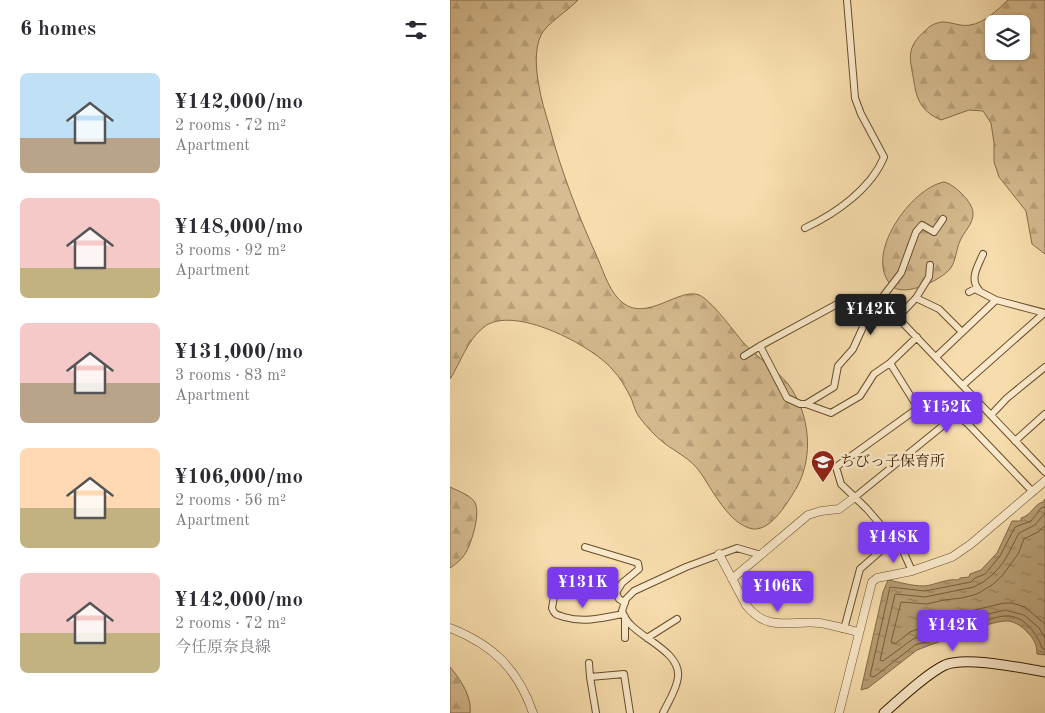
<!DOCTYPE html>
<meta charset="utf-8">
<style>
body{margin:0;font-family:"Old Standard TT","Noto Serif JP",serif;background:#f7f7f7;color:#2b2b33;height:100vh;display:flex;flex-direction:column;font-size:19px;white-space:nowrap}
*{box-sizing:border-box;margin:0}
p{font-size:16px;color:#7c7c81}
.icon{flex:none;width:28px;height:28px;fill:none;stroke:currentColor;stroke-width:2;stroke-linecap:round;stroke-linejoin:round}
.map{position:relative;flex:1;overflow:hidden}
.sheet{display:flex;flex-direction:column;background:#fff;width:450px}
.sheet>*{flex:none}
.buttons{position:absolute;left:535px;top:15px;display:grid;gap:10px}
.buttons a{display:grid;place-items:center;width:45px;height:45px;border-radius:8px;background:#fff;box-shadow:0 1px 4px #0004;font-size:25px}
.price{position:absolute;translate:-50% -42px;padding:0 11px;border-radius:5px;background:#7c3aed;color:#fff;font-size:16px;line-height:32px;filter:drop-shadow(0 1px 2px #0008)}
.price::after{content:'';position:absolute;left:50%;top:30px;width:15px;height:11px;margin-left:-8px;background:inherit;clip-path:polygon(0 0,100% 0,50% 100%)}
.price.on{background:#222;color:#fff}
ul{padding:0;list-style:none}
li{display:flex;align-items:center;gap:15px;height:125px;padding:0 20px}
li span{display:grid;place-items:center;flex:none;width:140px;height:100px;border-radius:8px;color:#555}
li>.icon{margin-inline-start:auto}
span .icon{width:60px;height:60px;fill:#fffc;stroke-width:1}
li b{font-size:21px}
h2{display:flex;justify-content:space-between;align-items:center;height:60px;padding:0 20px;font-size:21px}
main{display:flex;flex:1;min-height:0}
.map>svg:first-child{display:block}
.forest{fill:url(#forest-firs);stroke:#866c48;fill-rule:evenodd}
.water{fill:url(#water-ripples);stroke:#836944}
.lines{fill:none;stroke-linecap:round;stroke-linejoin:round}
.shore{stroke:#765c39;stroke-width:1}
.minor-casing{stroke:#674d2b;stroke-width:8}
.tertiary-casing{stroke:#674d2b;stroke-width:9}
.secondary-casing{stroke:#371d00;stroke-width:11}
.minor{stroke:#fae9ca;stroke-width:6}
.tertiary{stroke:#fae9ca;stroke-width:8}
.secondary{stroke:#fae9ca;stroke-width:9}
.labels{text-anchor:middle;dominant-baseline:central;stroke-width:5;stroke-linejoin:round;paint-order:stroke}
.poi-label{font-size:15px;fill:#371d00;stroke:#fae9ca;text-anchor:start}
</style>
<main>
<section class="sheet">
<h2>6 homes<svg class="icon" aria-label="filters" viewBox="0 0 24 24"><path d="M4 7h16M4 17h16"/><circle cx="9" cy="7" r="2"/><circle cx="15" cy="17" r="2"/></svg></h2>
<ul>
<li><span style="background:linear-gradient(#bfe0f5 65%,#b9a48a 0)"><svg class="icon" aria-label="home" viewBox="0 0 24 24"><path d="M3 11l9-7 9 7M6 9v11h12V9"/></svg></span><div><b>¥142,000/mo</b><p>2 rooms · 72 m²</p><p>Apartment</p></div></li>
<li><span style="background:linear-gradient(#f6c9c9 70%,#c2b280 0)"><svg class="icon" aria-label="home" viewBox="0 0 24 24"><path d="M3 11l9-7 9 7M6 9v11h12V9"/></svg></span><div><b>¥148,000/mo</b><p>3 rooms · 92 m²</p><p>Apartment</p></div></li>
<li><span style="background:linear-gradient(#f6c9c9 60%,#b9a48a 0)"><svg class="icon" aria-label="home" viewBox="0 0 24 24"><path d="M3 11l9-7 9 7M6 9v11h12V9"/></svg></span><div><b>¥131,000/mo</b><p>3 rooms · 83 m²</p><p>Apartment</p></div></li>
<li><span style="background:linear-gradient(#ffd9b3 60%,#c2b280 0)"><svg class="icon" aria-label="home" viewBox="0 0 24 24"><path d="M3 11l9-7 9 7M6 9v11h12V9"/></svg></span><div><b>¥106,000/mo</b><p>2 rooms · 56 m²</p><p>Apartment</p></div></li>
<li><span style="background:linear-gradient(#f6c9c9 60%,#c2b280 0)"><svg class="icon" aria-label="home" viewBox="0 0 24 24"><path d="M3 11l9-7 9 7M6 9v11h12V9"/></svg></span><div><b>¥142,000/mo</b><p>2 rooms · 72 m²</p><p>今任原奈良線</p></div></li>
</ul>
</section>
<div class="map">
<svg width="595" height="713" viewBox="0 0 595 713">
<defs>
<pattern id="forest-firs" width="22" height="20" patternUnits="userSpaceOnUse" patternTransform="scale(1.25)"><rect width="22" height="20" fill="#d6bc90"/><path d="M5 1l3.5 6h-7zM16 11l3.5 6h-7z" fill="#b8a17a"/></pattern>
<pattern id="water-ripples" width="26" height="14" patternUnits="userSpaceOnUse" patternTransform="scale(1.25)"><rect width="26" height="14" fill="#b69c72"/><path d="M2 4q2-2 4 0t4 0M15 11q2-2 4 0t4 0" fill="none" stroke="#957f5b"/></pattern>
</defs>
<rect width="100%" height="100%" fill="#f7ddad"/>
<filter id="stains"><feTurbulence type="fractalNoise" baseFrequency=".004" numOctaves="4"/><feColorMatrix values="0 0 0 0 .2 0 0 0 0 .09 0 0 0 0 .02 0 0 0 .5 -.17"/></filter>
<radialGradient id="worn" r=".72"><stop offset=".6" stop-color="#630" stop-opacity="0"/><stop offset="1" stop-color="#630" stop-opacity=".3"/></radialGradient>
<!-- forest -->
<path class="forest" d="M0,0H128C119,10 96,24 91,35C84,50 86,70 89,86C91,99 95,112 99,125C111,171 128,215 148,259C154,273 160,293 173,303C197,322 230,287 249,295C261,300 283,330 292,341C306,357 325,368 338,384C360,413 364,456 347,487C339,500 322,531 303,529C279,525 262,489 250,472C241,459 226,452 214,443C205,436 197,427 190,418C185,412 184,405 181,398C176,388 170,377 162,369C141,345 63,304 34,327C17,340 11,362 0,379Z
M558,0H595V254L582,244L576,211L549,177L544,162V143L541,123L533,111L519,110L491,120C473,112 467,102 464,82C460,58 455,48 476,30C479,26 487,22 493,22C502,22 511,27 520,25C535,23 547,10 558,0ZM544,24H571V51H544Z
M494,182C504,184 523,202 523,213C524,223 513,233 510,241C506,250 506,261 500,269C491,280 454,298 442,286C412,256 461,188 494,182Z
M0,487C8,491 18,494 24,501C32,511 21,545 15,554C11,560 6,564 0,568Z
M0,667C10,679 22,696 20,713H0Z"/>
<!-- water -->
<path class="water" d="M595,499V655L587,654C587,645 584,639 578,633C573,627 566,622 558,621C548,620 513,632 502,636V639L491,641L467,650L418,688L411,690L433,592L438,580C449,582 462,586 474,586C486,585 497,578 508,580L510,578L519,577L520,574L531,570L547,553L562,521H571V518C582,515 584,504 593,502Z"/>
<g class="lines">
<!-- shore -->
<path class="shore" d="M595,507L591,508L581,521L565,527L550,556L535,574L525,578L521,582L475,591L440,587L420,676L424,677L465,645L497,635C505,627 519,625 530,622C538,620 548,616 556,616C574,615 587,634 592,648L595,650
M595,513L585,525L569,533C559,551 555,566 537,579C533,583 528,584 524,587L475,597L445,594L430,660L433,661L463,639L493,629L514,620L555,610L574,615L589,628L595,638
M595,526L588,532L574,539L568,554L552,576L542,585L527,594L512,598L494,600L477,604L451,602L441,642L445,644L460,632L512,613L554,603H562L575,607L595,624"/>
<!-- minor casing -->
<g class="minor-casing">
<path id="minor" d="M355,228C385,214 421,189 434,157L411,114L405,98L397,0
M529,290C519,279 528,266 533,254
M519,292L525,289L546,300
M466,298L479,277L480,265
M430,299L595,472
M448,317L466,298L489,309L512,332
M310,346L391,302
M294,356L310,346L337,398L350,404H356L381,413L410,396L424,374L440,363
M486,357L546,300L595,313
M513,385L592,315
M356,404L384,387L388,366L403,349L418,316L451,273L466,232L472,225L484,232L493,219
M541,415L557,398L595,367
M565,441L595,414
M405,497L506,415L517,423L583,492
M135,547L188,563L189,569L172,583L166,593L169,599L175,603
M462,571L453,551L417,509L391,484L386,467L468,408L440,363L467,337
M106,586L102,608C104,615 108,615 114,617C134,623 153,618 173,614
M175,617V638
M394,629L410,569L443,540
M197,638L227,619
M139,663L140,677
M146,713L140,677L174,674L180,713
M213,713C218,702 227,689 228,677C231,653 193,639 180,624C176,620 174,616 172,611L176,599L184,591L236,567L287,548L311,555"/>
</g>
<!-- tertiary casing -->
<g class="tertiary-casing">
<path id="tertiary" d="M269,554L296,605C318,633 340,620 370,623C382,625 396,629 409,632
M282,579L358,515L371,511L389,509L405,497
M0,628C43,645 68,669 83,713
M389,713L422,582L427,578L462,571L502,557L521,544L595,481"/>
</g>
<!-- secondary casing -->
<g class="secondary-casing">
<path id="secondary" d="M434,713C450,699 476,674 495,665C516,656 571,668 595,672"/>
</g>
<!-- minor -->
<use href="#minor" class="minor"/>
<!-- tertiary -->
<use href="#tertiary" class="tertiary"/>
<!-- secondary -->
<use href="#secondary" class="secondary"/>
</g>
<!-- icons -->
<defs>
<g id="school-pin" transform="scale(1.25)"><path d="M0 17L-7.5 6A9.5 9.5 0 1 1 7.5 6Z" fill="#8f2418" stroke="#fae9ca"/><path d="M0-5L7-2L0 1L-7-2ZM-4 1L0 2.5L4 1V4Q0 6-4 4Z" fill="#fff"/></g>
</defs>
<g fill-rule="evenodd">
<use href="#school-pin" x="373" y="462"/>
</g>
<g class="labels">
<!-- poi labels -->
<g class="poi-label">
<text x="390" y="462">ちびっ子保育所</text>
</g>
</g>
<rect width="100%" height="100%" filter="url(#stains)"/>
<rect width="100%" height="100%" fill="url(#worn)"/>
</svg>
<div class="buttons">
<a><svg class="icon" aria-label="layers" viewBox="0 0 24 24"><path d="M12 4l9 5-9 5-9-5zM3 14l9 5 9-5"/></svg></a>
</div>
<b class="price on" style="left:421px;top:336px">¥142K</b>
<b class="price" style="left:497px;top:434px">¥152K</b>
<b class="price" style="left:444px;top:564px">¥148K</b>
<b class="price" style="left:133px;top:609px">¥131K</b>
<b class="price" style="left:328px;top:613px">¥106K</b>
<b class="price" style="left:503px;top:652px">¥142K</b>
</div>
</main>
